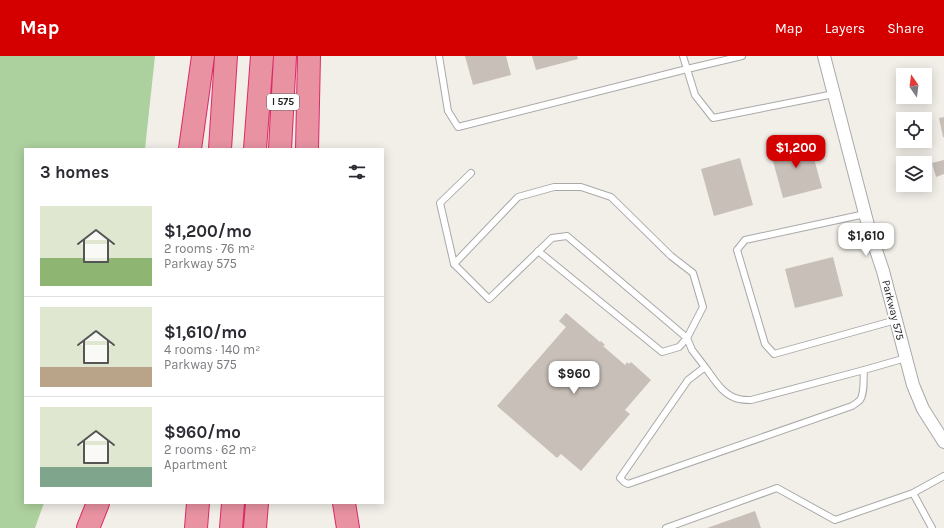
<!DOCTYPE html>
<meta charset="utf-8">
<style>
body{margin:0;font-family:Karla,sans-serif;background:#f2f2f3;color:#2b2b33;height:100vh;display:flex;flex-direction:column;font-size:15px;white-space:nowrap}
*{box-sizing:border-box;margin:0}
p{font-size:13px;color:#7c7c81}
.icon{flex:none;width:22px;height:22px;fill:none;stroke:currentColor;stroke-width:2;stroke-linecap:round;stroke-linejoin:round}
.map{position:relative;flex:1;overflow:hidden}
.sheet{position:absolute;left:24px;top:92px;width:360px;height:356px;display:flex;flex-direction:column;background:#fff;border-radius:0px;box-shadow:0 2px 10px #0003}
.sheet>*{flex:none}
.needle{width:26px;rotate:346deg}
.fabs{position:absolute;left:896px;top:12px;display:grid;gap:8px}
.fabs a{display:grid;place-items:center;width:36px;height:36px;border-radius:0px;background:#fff;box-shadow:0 2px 10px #0003;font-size:20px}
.price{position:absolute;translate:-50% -34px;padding:0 9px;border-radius:8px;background:#fff;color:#222;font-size:13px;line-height:26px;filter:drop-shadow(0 1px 2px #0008)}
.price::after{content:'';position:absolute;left:50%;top:24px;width:12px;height:9px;margin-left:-6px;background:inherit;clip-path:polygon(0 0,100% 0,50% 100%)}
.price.on{background:#d40000;color:#fff}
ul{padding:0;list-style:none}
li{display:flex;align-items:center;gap:12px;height:100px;padding:0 16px}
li+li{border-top:1px solid #e1e1e2}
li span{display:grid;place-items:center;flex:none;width:112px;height:80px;border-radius:0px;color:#555}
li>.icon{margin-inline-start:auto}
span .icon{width:48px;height:48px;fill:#fffc;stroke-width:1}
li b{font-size:17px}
h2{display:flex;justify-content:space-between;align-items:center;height:48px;padding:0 16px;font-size:17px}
header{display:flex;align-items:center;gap:24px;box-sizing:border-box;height:56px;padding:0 20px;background:#d40000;color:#fff}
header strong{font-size:19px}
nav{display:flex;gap:22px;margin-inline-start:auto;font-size:14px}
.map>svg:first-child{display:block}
.forest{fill:#add19e}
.building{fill:#c7bfb8}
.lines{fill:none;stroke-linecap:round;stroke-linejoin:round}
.lane-casing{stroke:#a9a9a9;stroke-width:8}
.street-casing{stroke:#a9a9a9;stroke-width:14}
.highway-casing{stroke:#dc2a67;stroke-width:24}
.lane{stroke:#fff;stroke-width:6}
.street{stroke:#fff;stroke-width:12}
.highway{stroke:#e892a2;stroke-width:22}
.labels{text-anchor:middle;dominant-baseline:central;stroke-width:3.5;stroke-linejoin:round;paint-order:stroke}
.shield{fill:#fff;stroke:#646464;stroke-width:1}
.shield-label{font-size:10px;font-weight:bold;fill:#222}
.street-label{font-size:11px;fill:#222;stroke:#fff}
</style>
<header>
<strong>Map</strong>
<nav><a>Map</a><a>Layers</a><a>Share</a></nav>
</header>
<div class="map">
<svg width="944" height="472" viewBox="0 0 944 472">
<rect width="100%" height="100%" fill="#f2efe9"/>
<!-- forest -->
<path class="forest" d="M0,0H155L145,93H25V447H44L35,472H0Z"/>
<!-- building -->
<path class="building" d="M465,0H506L511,19L473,29Z
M532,0H577L578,3L536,14Z
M944,61V81H943L939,62Z
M809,84L822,132L783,142L770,94Z
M740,102L753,149L714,160L701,113Z
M944,104V118L936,121L932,107Z
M833,201L843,240L795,252L785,213Z
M566,257L600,286L601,285L605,289L603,290L625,309L627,306L629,308L631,306L651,324L625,354L630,358L581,415L561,398L557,402L497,350L566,271L559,265Z
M755,455L761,472H707Z"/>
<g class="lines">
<!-- lane casing -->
<g class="lane-casing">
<path id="lane" d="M439,0L448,55L458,71L687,13L742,0
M683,0L695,39L713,62L834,38
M865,158L745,184L737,194L765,288L774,298L896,264
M538,195L662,296L679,291L687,282L703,251L693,217L671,200L611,141L581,131H554L518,141L454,208L489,243L552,182L567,180L687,282L692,294L705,311
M454,208L440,147L471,117
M864,314C863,323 865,337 860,344C858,346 855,348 852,350L628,428L624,426L620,422L688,324L705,311C714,323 723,340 739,343C742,344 747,344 751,344L864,314L906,302
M913,437L932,472
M666,472L777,432L835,464L913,437L944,420"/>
</g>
<!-- street casing -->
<g class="street-casing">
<path id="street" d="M824,0L869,173L883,215L913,329L923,353L944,386"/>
</g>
<!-- highway casing -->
<g class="highway-casing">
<path id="highway" d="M190,93L203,0
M220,93L226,0
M255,93L262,0
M280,93L285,0
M307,93L309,0
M344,447L348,472
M88,472L98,447
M196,472L198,447
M231,472L233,447
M255,472L257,447"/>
</g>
<!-- lane -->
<use href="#lane" class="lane"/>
<!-- street -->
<use href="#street" class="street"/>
<!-- highway -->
<use href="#highway" class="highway"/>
</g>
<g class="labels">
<!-- shield labels -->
<rect class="shield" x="267" y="38" width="32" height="16" rx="3"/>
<g class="shield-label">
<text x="283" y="46">I 575</text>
</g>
<!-- street labels -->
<g class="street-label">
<text transform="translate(893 254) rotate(76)">Parkway 575</text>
</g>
</g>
</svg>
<div class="fabs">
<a><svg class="needle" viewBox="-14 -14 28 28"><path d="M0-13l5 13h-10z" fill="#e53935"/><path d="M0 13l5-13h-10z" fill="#7c7c81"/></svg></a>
<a><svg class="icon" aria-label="locate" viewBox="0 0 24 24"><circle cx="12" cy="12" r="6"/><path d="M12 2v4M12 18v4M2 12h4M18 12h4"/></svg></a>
<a><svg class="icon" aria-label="layers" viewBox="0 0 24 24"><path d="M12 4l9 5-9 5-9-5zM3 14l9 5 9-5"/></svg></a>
</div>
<b class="price on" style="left:796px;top:113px">$1,200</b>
<b class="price" style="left:866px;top:201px">$1,610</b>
<b class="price" style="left:574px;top:339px">$960</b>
<section class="sheet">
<h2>3 homes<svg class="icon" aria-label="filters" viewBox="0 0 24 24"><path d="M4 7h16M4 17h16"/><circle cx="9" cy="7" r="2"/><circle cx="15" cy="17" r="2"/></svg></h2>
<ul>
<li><span style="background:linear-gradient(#dfe7d0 65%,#8fb573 0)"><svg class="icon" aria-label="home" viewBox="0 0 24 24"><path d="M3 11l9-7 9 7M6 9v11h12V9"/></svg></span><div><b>$1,200/mo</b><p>2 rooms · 76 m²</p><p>Parkway 575</p></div></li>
<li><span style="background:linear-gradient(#dfe7d0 75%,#b9a48a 0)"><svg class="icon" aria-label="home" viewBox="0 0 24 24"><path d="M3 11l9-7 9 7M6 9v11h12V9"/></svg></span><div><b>$1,610/mo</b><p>4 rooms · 140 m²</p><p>Parkway 575</p></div></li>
<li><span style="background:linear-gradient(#dfe7d0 75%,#7fa58c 0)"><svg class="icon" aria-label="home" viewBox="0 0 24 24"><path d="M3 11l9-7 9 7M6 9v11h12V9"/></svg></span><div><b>$960/mo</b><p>2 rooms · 62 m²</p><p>Apartment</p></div></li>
</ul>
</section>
</div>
